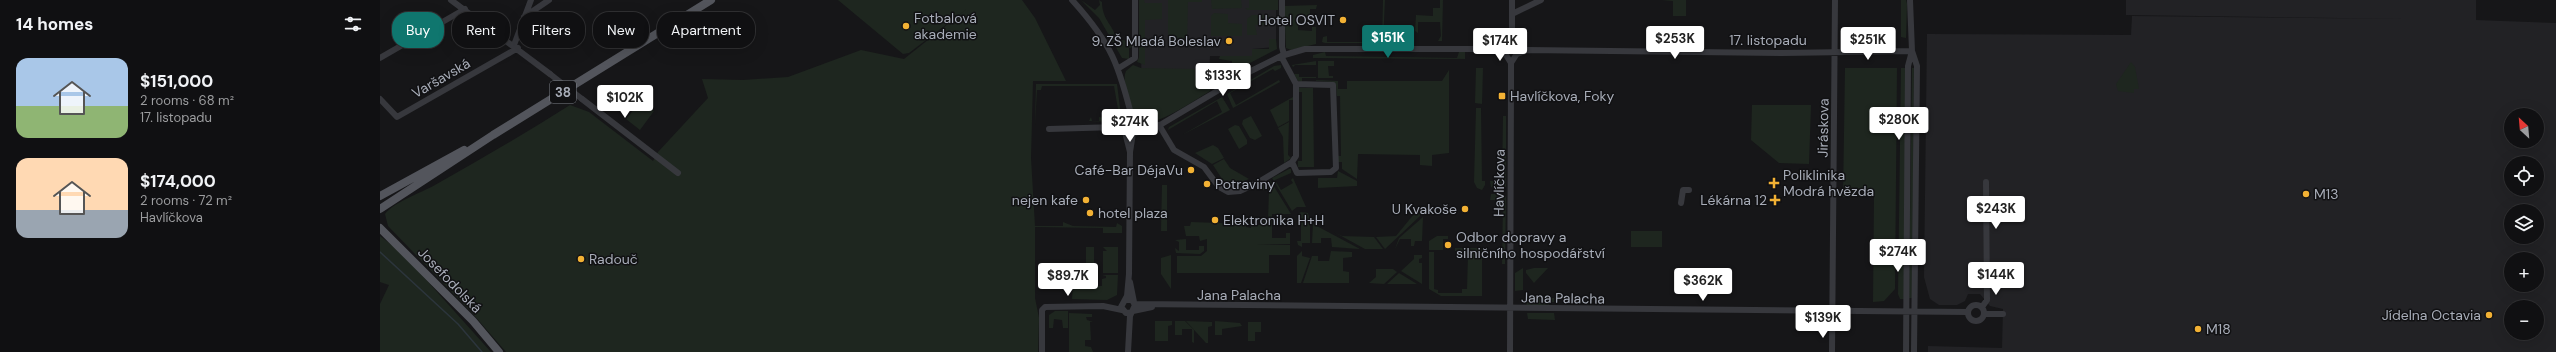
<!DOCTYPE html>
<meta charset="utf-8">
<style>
body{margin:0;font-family:"DM Sans",sans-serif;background:#19191b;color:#f1f3f6;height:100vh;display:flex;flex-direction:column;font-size:15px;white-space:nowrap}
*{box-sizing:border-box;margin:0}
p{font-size:13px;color:#9c9d9f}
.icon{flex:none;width:22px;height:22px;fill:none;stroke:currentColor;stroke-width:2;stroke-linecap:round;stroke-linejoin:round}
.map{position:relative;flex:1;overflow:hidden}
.side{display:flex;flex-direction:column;background:#101012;width:380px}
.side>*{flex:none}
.guide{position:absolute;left:12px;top:12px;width:380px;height:36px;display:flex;gap:8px}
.needle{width:26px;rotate:334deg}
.controls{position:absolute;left:2124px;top:108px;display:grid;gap:8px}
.controls a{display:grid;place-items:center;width:40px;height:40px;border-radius:50%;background:#101012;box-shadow:0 4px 16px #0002,0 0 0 1px #303032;font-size:20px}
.price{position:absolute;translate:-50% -34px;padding:0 9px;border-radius:4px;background:#fff;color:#222;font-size:13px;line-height:26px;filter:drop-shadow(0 1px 2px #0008)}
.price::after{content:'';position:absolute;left:50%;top:24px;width:12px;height:9px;margin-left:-6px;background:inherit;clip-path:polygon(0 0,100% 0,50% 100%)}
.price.selected{background:#0f766e;color:#fff}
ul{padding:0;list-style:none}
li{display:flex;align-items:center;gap:12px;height:100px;padding:0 16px}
li span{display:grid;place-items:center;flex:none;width:112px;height:80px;border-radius:12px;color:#555}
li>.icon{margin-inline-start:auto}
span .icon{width:48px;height:48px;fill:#fffc;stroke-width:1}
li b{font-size:17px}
h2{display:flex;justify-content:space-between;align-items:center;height:48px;padding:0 16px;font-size:17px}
.pill{padding:0 14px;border-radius:16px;background:#101012;box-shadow:0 4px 16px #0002,0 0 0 1px #303032;font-size:14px;line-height:36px}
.pill.selected{background:#0f766e;color:#fff}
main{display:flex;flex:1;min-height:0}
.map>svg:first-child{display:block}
.built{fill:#222225;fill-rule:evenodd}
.green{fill:#1e261f}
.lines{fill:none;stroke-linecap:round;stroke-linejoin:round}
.stream{stroke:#2c353c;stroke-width:1.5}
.minor{stroke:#37383d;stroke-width:6}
.major{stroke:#53555c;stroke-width:8}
.minor-bridge{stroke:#37383d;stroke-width:6}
.poi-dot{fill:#f2b134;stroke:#111113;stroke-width:1.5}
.labels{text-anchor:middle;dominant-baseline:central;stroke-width:3;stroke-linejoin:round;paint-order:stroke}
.shield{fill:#111113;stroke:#7b7e86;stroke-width:1}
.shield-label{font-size:13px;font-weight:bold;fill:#a8adb8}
.poi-label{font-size:14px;fill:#a8adb8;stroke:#111113;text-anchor:start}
.street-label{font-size:14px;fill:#a8adb8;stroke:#111113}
</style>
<main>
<section class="side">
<h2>14 homes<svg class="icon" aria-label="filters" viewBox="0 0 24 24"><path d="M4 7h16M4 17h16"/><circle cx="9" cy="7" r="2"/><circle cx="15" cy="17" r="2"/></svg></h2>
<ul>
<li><span style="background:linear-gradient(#a9c7e8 60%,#8fb573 0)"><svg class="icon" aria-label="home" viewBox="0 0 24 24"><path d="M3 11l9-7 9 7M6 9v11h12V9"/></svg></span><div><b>$151,000</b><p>2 rooms · 68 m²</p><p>17. listopadu</p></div></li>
<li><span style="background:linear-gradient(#ffd9b3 65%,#9aa5b1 0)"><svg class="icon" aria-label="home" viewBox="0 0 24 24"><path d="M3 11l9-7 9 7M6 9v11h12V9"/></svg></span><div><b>$174,000</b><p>2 rooms · 72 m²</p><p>Havlíčkova</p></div></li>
</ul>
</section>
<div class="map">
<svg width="2176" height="352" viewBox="0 0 2176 352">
<rect width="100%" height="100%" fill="#161618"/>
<!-- built -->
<path class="built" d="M762,0H896V47L872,49V56H830L829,79H819L761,93Z
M1746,0H2096V20L2176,23V352H1548V346L1622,348L1623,309L1610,306L1600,294H1588L1585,301L1577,305H1559L1550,299L1544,277L1547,34L1751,35L1752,16L2030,19L1746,15ZM2131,115H2157V141H2131ZM2131,163H2157V189H2131ZM2131,211H2157V237H2131ZM2131,259H2157V285H2131ZM2131,307H2157V333H2131Z"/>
<!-- green -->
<path class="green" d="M458,0H642L655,18L686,81H653L651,158L655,226H683V222L693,226L736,227L737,223L742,226V233H723V228L655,227V298L659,318L658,352H126L93,314L8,226L5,214C14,202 41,193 55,185C101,159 146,133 190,105L209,112L273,161L278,152L328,98L322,79L363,80L408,77L481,50L524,59L588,8L529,53L523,54Z
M701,0L715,10L720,5L719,0L722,2C722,21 735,26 736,40C743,40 750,39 752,47L749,48V59L742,58L719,18Z
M759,0H764L765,3H782V19L765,20V65L757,62L759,57Z
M788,0H822V2H808L807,43H788Z
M831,0H861L862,8L832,9Z
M869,0H898V10H868L865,8H869Z
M1003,0H1005L1003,43H945L942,42L943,37L947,36V42H1002Z
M1060,0H1063L1062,41H1058L1061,36L1060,22H1038V33L1035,31L1036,15L1053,16V8H1060Z
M1282,0H1306V16H1293V1Z
M1521,0H1526L1527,4L1526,38L1521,37Z
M937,5L936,9H930V16H918V30L932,31V27H936V44L911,50L906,48L904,6Z
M834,13L848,14V23L862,24V36H831V16Z
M872,15H889V25H875L877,35H867V19Z
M889,39H896L897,49L868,64L852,63V61L839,59L840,56H872V49H889Z
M945,52L946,56L1077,58L1079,52H1085V59L933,58V55Z
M936,61V80L958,81V89H967V81H1062L1069,70V153L1052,155V166L1040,165V155L978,154L977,179L962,169V162H958L957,156H961L960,96H957L956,85L952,82L936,81V78H922V82L918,81L914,74H919V77H936V65H915L913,67L912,65Z
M938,61H954V66H948L949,76H953V78H938Z
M1751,62L1755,67L1759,89H1754V93L1738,91L1736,84Z
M753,65L761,68L815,69V78L829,79L830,91C818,98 772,130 759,122C753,118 752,111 751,104C748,94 742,80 746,71Z
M901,65V68L895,71L893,69L850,93L856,105L899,80L900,82L853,108L847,94L894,66Z
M1096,68H1103L1102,104L1095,103Z
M1465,68H1517L1515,289L1504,301L1493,302L1494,197L1485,196V190H1477V197H1463Z
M1521,68H1526L1524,299H1520L1518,294Z
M1532,68H1534L1532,298H1529Z
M656,84H737L741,116L734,122L709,121L711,117L712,121H719V117L733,119L739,115L734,86H662L661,90H657L655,125Z
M919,88H933L934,167H918V161H922V92H918Z
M842,97L850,110L802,135L842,112L837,101L788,130L789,127Z
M913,97V100H909V121L898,127L890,110Z
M260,102L274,111L260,130L246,119Z
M1372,105H1431L1429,164L1399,163L1371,140Z
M1096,108H1101L1102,181H1105V185L1102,190L1097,188L1094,182Z
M871,116L882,136L875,140L870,138L862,124L863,120Z
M1123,116H1126V187L1122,190L1111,187L1110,181H1122Z
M909,122L908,155L911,158L904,163L903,137L898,128Z
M855,125L859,126L867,140V144L859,149L848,129Z
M833,145L838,148L844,158L832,164L815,153Z
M844,159L850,168L869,179L855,185L844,182L833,165Z
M909,169H911V173L895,180L901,190L913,183L911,180L913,178L926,207H917L912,211L892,178Z
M958,171L977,181V186L938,188V178H957Z
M890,180L911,214H892V238H906V233H910V244L876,245H910V255H889V273H797V256H821L827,251V239L820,241L819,236H806L804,226H810L811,222L866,224V227L871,228V225H883V221H888L889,190H883L881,185Z
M782,185H787V231H781Z
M1111,194H1124L1126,197L1125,264H1122L1123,200H1110Z
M921,212L928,213L930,220V243H922V247L918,245L917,241H921V216L917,215Z
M1040,212V216L1005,249L996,237L1016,236L1034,214Z
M1043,217L1042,241H1035L1034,246H1031V239H1020L1015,249L1019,238Z
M933,224L980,249L952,247L951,238H941V243H932Z
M1251,231H1282V247H1251Z
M954,232L962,236L994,237L1003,249H985Z
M0,236L17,249L49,283L111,352H0V304L9,285L0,282Z
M1057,236H1068V239H1063V250H1049V241Z
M806,239V250H819V246H824V251L820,254L796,253L795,248L799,251V242L795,240Z
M706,247H714V286H722V279L726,278V276L722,275H738L737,295L727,300L692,299L693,285H706Z
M723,247H738V273H723V251H727Z
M1075,248H1102V296H1061L1049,289V252H1054V289L1058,290V293H1082V289H1087L1088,255L1085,252L1075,251Z
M922,251V256L930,258L921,283H917V256Z
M951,251L972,252V257L963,258V271L969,272V283H923L932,256H938V261H949Z
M791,255V289L781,274V258Z
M1034,255H1042V258L1039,259V263H1042V284L1021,271L1034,259Z
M1143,268V290L1135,291V273Z
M1154,268H1168L1154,283L1146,273V270Z
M996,269H1013L1017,272L1004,284L989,283L996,277Z
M1019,273L1037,284H1007Z
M1148,297L1174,298V302H1169V306H1146Z
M675,311H688V328H683L682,320L674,319L673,328H669V315Z
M689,313L712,314V317H706L707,320L713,322H710L711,340H705V346L711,347L713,352H689Z
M1147,313H1174L1175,320L1148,319Z
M775,321H792V325L788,326V341H775Z
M795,321H805L814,330V343L812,342V329H802V335H795Z
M806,321L832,322V326L828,327V343H826Z
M835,321L860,323L862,326L842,329V335H835Z
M868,322H881V332H875V341H868Z"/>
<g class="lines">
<!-- stream -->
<path class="stream" d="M0,252L78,324L102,352"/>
<!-- minor -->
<path class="minor" d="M71,0L170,74
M692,0C732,44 739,65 753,122
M902,0V47L904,55
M1132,0V35L1135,43
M1132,14L1161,0
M144,17L169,0
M134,45L151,0
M1532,51L1537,66L1534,352
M1125,54L1123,50L1125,44L1132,42L1137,44L1138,52L1131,63
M1137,54L1147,50L1403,53L1532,51
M1126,55L1131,63V84L1130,352
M0,58L85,9
M739,68L755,58V0
M0,99L17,117L138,48
M202,99L298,173
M755,123L775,125
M779,125L794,150L824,167L839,187L848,192L860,191L877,183L912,162L916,156V84L901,56
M737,127L752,121L756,125L755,131
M669,129L737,127L745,132L750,152L749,274L747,296L741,307L746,313L752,312
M745,132L750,134L775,128L869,72L901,56L925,49H1114L1125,54
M750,152L753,133
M912,162L917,173L951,172L956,168L953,85L916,84
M1301,203L1303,190H1309
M750,282L754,302
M745,300H752L755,305L750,316L748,352
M755,304L1588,312
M1588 313a8 8 0 1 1 16 0a8 8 0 1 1-16 0Z
M1602,307L1607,300L1606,182
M753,311L772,307
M1604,314H1623
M662,352V310L665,307L723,306L742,310
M1452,352L1455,0
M1526,352L1528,66L1532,51L1530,0"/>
<!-- major -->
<path class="major" d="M0,196L84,150
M0,209L113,135L331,0
M0,228L93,321L119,352"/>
<!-- minor-bridge -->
<path class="minor-bridge" d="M170,74L202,99"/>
</g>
<!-- markers -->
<g class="poi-dot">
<circle cx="963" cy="20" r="4"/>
<circle cx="526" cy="26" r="4"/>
<circle cx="849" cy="41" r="4"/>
<rect x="1118" y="92" width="8" height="8" rx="2"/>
<circle cx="811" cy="170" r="4"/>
<path d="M1392 177h4v4h4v4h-4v4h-4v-4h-4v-4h4z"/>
<circle cx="827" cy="184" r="4"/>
<circle cx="1926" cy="194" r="4"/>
<circle cx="706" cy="200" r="4"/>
<path d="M1393 194h4v4h4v4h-4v4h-4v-4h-4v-4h4z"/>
<circle cx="1085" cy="209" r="4"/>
<circle cx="710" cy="213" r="4"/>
<circle cx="835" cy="220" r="4"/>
<circle cx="1068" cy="245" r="4"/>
<circle cx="201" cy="259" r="4"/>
<circle cx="2109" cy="315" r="4"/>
<circle cx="1818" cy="329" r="4"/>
</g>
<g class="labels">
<!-- shield labels -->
<rect class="shield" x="170" y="81" width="26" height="22" rx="3"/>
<g class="shield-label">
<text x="183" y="92">38</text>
</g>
<!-- poi labels -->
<g class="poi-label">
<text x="534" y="18">Fotbalová<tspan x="534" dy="16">akademie</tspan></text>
<text x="955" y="20" text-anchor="end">Hotel OSVIT</text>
<text x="841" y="41" text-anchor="end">9. ZŠ Mladá Boleslav</text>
<text x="1130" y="96">Havlíčkova, Foky</text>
<text x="803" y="170" text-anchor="end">Café-Bar DéjaVu</text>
<text x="1403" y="175">Poliklinika<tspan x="1403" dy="16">Modrá hvězda</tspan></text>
<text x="835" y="184">Potraviny</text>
<text x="1934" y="194">M13</text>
<text x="698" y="200" text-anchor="end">nejen kafe</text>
<text x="1387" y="200" text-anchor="end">Lékárna 12</text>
<text x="1077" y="209" text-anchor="end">U Kvakoše</text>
<text x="718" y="213">hotel plaza</text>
<text x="843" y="220">Elektronika H+H</text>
<text x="1076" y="237">Odbor dopravy a<tspan x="1076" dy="16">silničního hospodářství</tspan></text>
<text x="209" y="259">Radouč</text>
<text x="2101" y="315" text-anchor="end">Jídelna Octavia</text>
<text x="1826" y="329">M18</text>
</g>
<!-- street labels -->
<g class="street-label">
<text x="1388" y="40">17. listopadu</text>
<text transform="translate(61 78) rotate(-30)">Varšavská</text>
<text transform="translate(1443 128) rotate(-89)">Jiráskova</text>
<text transform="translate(1119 183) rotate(-89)">Havlíčkova</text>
<text transform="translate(70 280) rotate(46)">Josefodolská</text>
<text x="859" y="295">Jana Palacha</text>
<text transform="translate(1183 298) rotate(1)">Jana Palacha</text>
</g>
</g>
</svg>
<div class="controls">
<a><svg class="needle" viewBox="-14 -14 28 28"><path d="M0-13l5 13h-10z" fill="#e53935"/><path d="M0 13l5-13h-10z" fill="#9c9d9f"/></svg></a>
<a><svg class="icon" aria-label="locate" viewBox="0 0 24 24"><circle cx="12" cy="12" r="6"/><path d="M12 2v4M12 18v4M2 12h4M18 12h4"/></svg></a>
<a><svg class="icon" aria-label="layers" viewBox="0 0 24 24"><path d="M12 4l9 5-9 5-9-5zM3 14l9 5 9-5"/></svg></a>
<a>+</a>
<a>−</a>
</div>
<b class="price selected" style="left:1008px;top:59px">$151K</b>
<b class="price" style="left:1295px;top:60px">$253K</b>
<b class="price" style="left:1488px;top:61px">$251K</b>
<b class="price" style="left:1120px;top:62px">$174K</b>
<b class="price" style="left:843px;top:97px">$133K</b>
<b class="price" style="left:245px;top:119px">$102K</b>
<b class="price" style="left:1519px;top:141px">$280K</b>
<b class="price" style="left:750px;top:143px">$274K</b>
<b class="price" style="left:1616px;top:230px">$243K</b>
<b class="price" style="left:1518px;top:273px">$274K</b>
<b class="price" style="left:1616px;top:296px">$144K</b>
<b class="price" style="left:688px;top:297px">$89.7K</b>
<b class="price" style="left:1323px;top:302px">$362K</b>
<b class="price" style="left:1443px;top:339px">$139K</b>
<div class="guide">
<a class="pill selected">Buy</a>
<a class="pill">Rent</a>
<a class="pill">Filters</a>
<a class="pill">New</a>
<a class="pill">Apartment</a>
</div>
</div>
</main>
